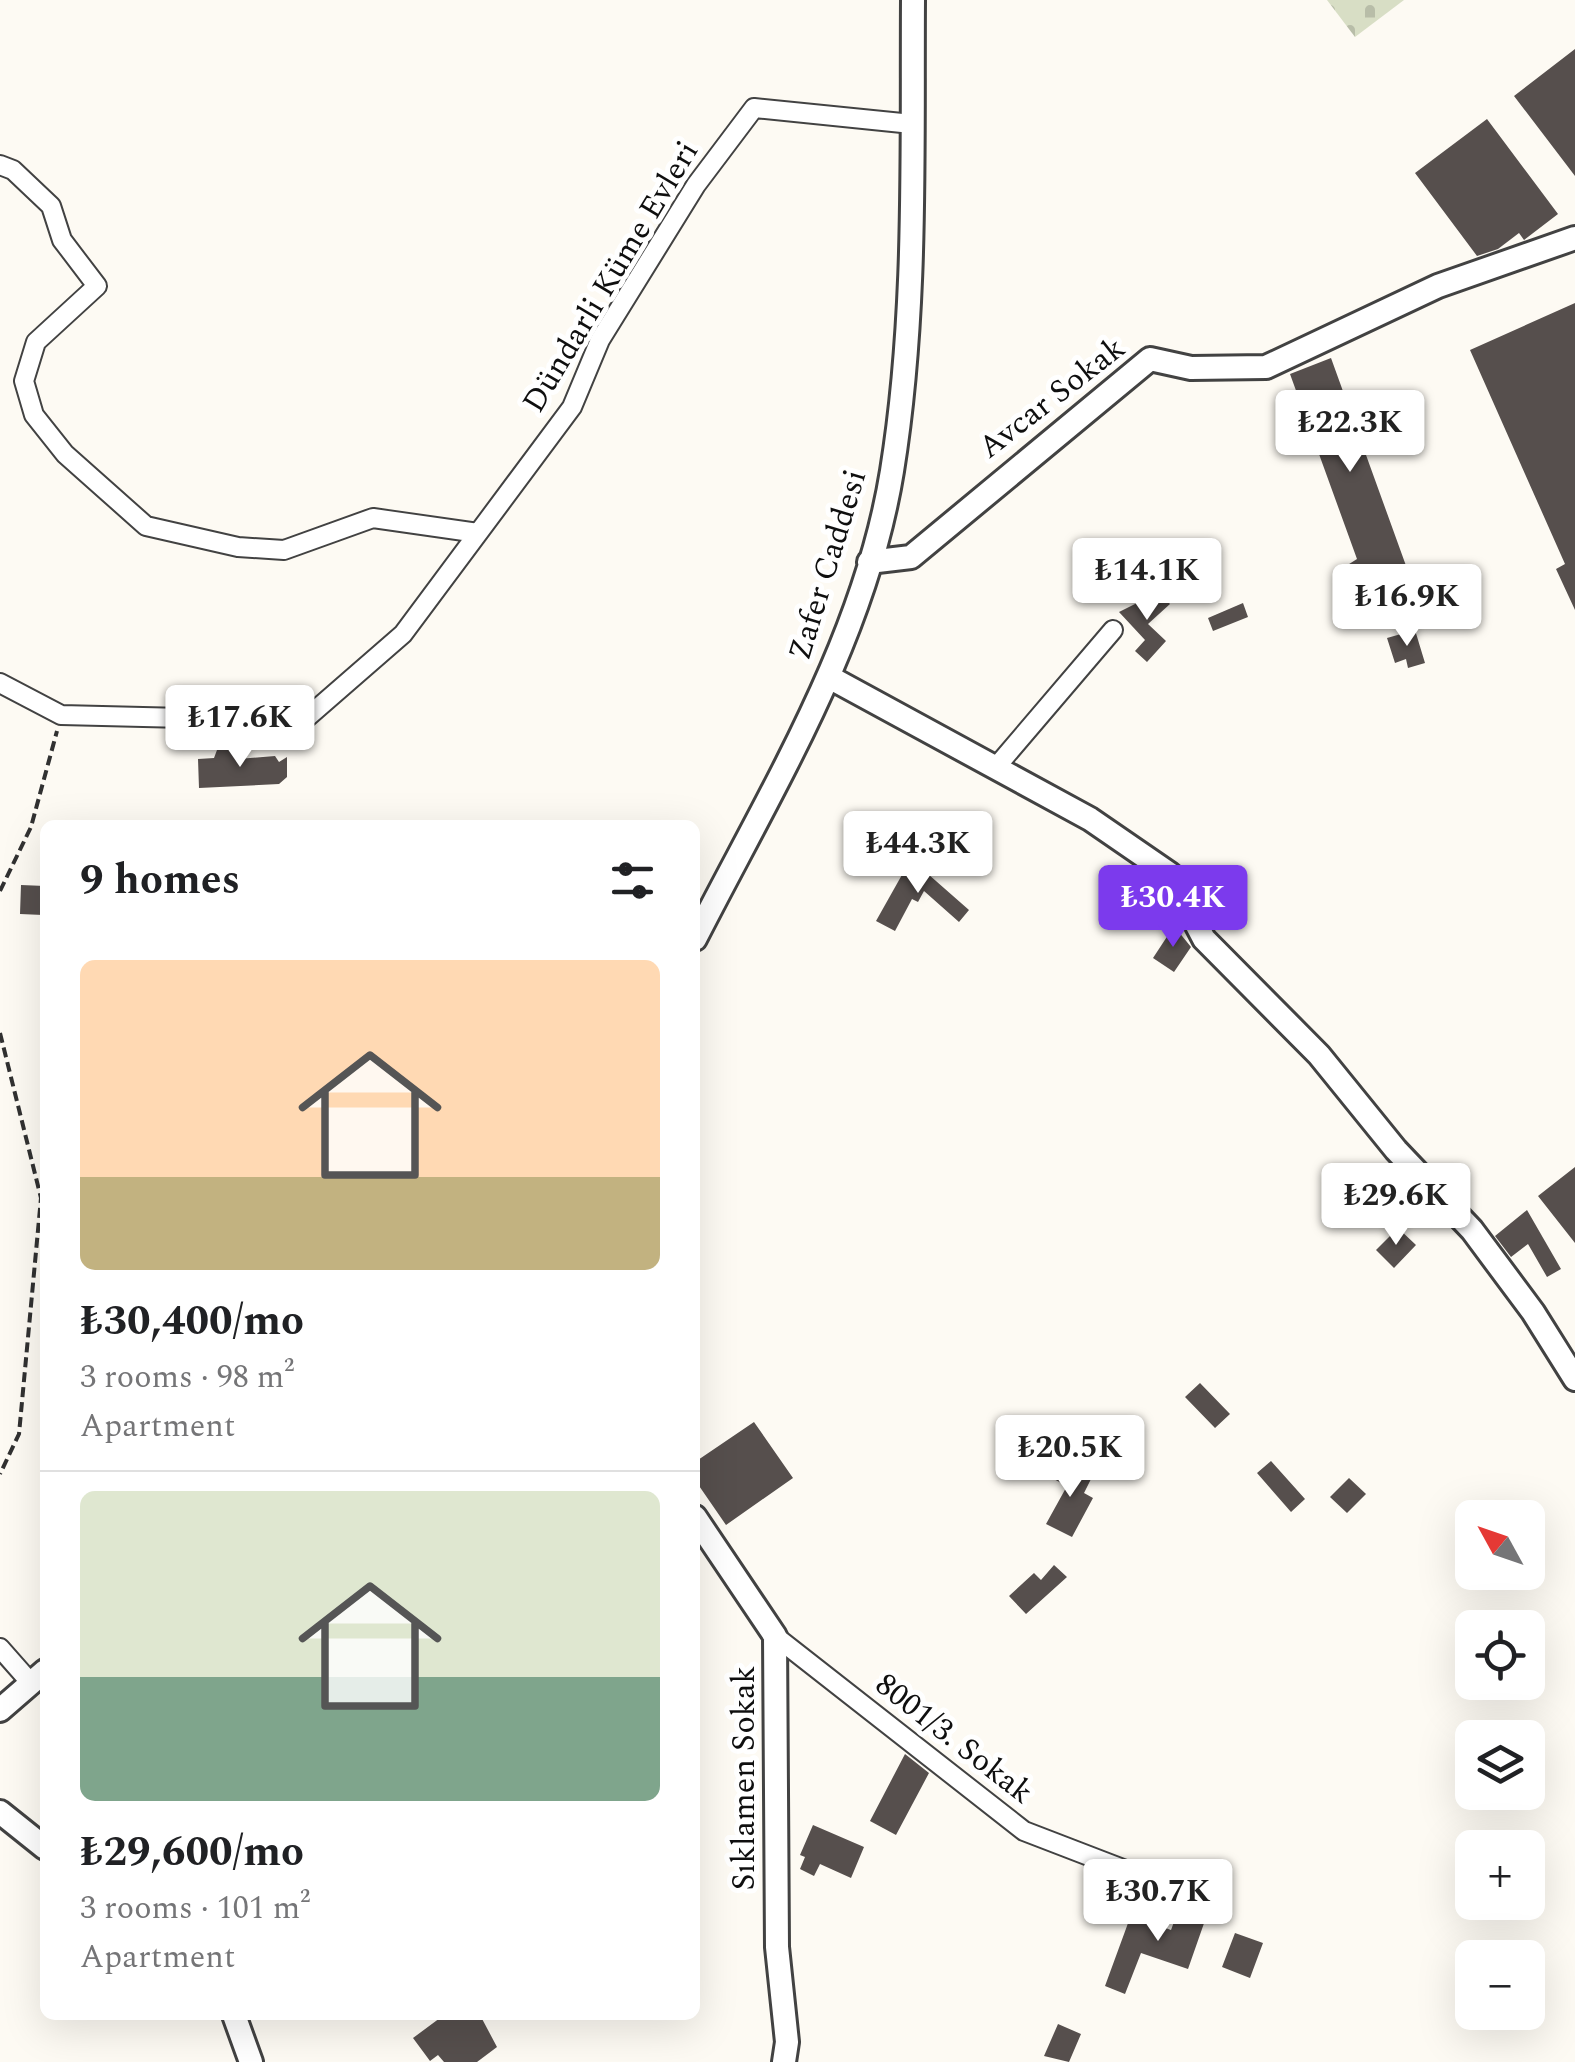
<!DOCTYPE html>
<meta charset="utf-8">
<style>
body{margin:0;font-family:Spectral,serif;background:#f2f2f2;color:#202124;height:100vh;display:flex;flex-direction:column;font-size:38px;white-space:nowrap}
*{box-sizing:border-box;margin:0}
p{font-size:32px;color:#757577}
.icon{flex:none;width:55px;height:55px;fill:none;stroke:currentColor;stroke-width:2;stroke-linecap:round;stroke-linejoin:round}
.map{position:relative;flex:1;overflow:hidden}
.panel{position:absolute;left:40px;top:820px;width:660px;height:1200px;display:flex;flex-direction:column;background:#fff;border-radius:15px;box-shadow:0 10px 40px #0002}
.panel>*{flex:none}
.needle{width:65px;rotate:310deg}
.fabs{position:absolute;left:1455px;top:1500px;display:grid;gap:20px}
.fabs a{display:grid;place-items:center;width:90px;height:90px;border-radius:15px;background:#fff;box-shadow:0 10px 40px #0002;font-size:50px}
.price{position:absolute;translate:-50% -85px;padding:0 22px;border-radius:10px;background:#fff;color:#222;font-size:32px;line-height:65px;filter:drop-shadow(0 2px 5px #0008)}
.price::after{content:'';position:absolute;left:50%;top:60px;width:30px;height:22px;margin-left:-15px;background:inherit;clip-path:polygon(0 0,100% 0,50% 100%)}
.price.selected{background:#7c3aed;color:#fff}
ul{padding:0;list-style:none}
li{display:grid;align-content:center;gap:20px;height:530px;padding:0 40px}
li+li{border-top:2px solid #e0e0e0}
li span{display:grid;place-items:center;height:310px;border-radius:15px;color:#555}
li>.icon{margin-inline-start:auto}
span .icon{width:180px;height:180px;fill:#fffc;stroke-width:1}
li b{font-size:42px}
h2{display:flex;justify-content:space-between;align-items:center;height:120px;padding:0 40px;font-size:42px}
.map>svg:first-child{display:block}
.cemetery{fill:url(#cemetery-stones)}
.building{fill:#564f4d}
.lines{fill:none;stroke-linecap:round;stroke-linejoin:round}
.minor-casing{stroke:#424242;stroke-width:22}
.tertiary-casing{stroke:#424242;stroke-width:28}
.path{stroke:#313131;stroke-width:4;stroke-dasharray:10 5;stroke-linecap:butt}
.minor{stroke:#fff;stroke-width:18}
.tertiary{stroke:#fff;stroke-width:22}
.labels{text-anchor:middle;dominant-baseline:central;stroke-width:10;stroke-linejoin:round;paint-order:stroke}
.street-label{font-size:32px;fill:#0f0f0f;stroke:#fff}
</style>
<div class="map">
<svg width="1575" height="2062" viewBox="0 0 1575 2062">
<defs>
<pattern id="cemetery-stones" width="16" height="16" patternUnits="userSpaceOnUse" patternTransform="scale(2.5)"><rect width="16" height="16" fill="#d8dec5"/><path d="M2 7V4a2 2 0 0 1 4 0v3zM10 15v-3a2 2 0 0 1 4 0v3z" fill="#b8bda8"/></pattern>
</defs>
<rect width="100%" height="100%" fill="#fdfaf3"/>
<!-- cemetery -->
<path class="cemetery" d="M1327,0H1404L1355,37Z"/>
<!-- building -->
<path class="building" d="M1575,49V176L1514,96Z
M1487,119L1558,214L1524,240L1519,233L1498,249L1477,256L1415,173Z
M1575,303V610L1556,569L1565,564L1470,350Z
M1331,358L1409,574L1368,589L1363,575L1354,580L1346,566L1357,559L1290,374Z
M1159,592L1170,604L1148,624L1166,641L1147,662L1135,651L1145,640L1119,612Z
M1243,603L1248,617L1213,631L1208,618Z
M1415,630L1425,663L1408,668L1406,659L1395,663L1387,638Z
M237,748L238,759L275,756L279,762L287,757V777L279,784L199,788L198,759L214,758L217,750Z
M912,857L931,869L928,874L969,910L959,922L924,891L918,902L912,899L895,931L876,921Z
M21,885L45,886L43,915L20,914Z
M1174,926L1191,947L1174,972L1153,958Z
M1575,1167V1243L1538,1196Z
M1527,1210L1561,1269L1547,1277L1528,1244L1511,1257L1495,1236Z
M1398,1228L1416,1245L1394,1268L1376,1250Z
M1200,1383L1230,1414L1215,1428L1185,1397Z
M754,1422L793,1478L726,1525L695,1480V1462Z
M1271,1461L1305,1499L1291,1512L1257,1473Z
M1058,1462L1091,1479L1084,1493L1093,1498L1072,1537L1046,1524L1067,1486L1050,1477Z
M1349,1478L1366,1494L1347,1513L1330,1497Z
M1054,1565L1067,1577L1026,1614L1009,1596L1034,1573L1041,1580Z
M905,1754L929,1773L896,1835L870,1821Z
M813,1825L864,1847L851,1878L820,1864L814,1876L800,1869L805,1857L800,1855Z
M1182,1900L1209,1909L1188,1969L1141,1953L1125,1994L1105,1986L1131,1915L1171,1930Z
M1235,1933L1263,1943L1250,1978L1222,1967Z
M444,2015H480L497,2047L477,2062H444L438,2055L430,2061L413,2038Z
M1058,2024L1081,2034L1069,2062L1044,2056Z"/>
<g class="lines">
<!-- minor casing -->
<g class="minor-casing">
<path id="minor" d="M0,165L13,170L51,206L62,240L97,286L36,342L24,381L34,415L65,454L146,526L238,547L284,550L373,518L478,533
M0,683L61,715L303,721L403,634L572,407L600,340L696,185L754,108L912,124
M997,766L1113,630
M775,1636L1024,1831L1167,1886
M0,1648L30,1682"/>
</g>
<!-- tertiary casing -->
<g class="tertiary-casing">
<path id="tertiary" d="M869,562L911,557L1150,359L1191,368L1266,367L1438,286L1575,238
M829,677L1090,819L1170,874L1204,939L1319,1055L1396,1150L1472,1230L1533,1312L1575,1379
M695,939C771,790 865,639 892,471C917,316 912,156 913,0
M695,1517L775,1636L777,1947L787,2042L784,2062
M0,1710L45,1671
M0,1812L45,1848
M234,2015L251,2062"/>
</g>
<!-- path -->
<path class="path" d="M0,891L31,827L57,731
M0,1033L41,1198L19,1434L0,1474"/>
<!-- minor -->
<use href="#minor" class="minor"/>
<!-- tertiary -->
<use href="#tertiary" class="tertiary"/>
</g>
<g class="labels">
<!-- street labels -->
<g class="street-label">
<text transform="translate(611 277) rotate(-59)">Dündarli Küme Evleri</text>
<text transform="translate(1052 398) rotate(-38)">Avcar Sokak</text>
<text transform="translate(828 565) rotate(-73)">Zafer Caddesi</text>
<text transform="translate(954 1739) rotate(38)">8001/3. Sokak</text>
<text transform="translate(744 1778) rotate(-90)">Sıklamen Sokak</text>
</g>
</g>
</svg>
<div class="fabs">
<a><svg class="needle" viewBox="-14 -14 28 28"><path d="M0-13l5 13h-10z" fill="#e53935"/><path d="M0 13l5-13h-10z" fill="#757577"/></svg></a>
<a><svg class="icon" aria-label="locate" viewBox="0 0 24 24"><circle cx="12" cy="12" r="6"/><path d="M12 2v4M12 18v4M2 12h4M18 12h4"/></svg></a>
<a><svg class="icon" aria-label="layers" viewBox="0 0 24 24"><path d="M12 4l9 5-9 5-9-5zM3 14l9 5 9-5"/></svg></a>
<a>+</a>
<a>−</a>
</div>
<b class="price" style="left:1350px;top:475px">₺22.3K</b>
<b class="price" style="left:1147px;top:623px">₺14.1K</b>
<b class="price" style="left:1407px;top:649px">₺16.9K</b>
<b class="price" style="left:240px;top:770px">₺17.6K</b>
<b class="price" style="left:918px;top:896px">₺44.3K</b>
<b class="price selected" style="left:1173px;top:950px">₺30.4K</b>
<b class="price" style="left:1396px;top:1248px">₺29.6K</b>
<b class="price" style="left:1070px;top:1500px">₺20.5K</b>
<b class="price" style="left:1158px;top:1944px">₺30.7K</b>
<section class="panel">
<h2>9 homes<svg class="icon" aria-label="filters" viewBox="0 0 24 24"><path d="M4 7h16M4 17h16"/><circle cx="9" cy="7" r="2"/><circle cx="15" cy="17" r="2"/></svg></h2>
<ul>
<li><span style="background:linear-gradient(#ffd9b3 70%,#c2b280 0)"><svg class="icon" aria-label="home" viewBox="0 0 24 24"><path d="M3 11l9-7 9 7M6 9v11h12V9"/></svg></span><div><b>₺30,400/mo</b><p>3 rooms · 98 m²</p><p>Apartment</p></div></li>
<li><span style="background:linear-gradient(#dfe7d0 60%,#7fa58c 0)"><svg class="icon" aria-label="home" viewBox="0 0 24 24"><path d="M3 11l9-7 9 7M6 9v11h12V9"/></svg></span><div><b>₺29,600/mo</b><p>3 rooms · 101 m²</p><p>Apartment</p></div></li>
</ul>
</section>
</div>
